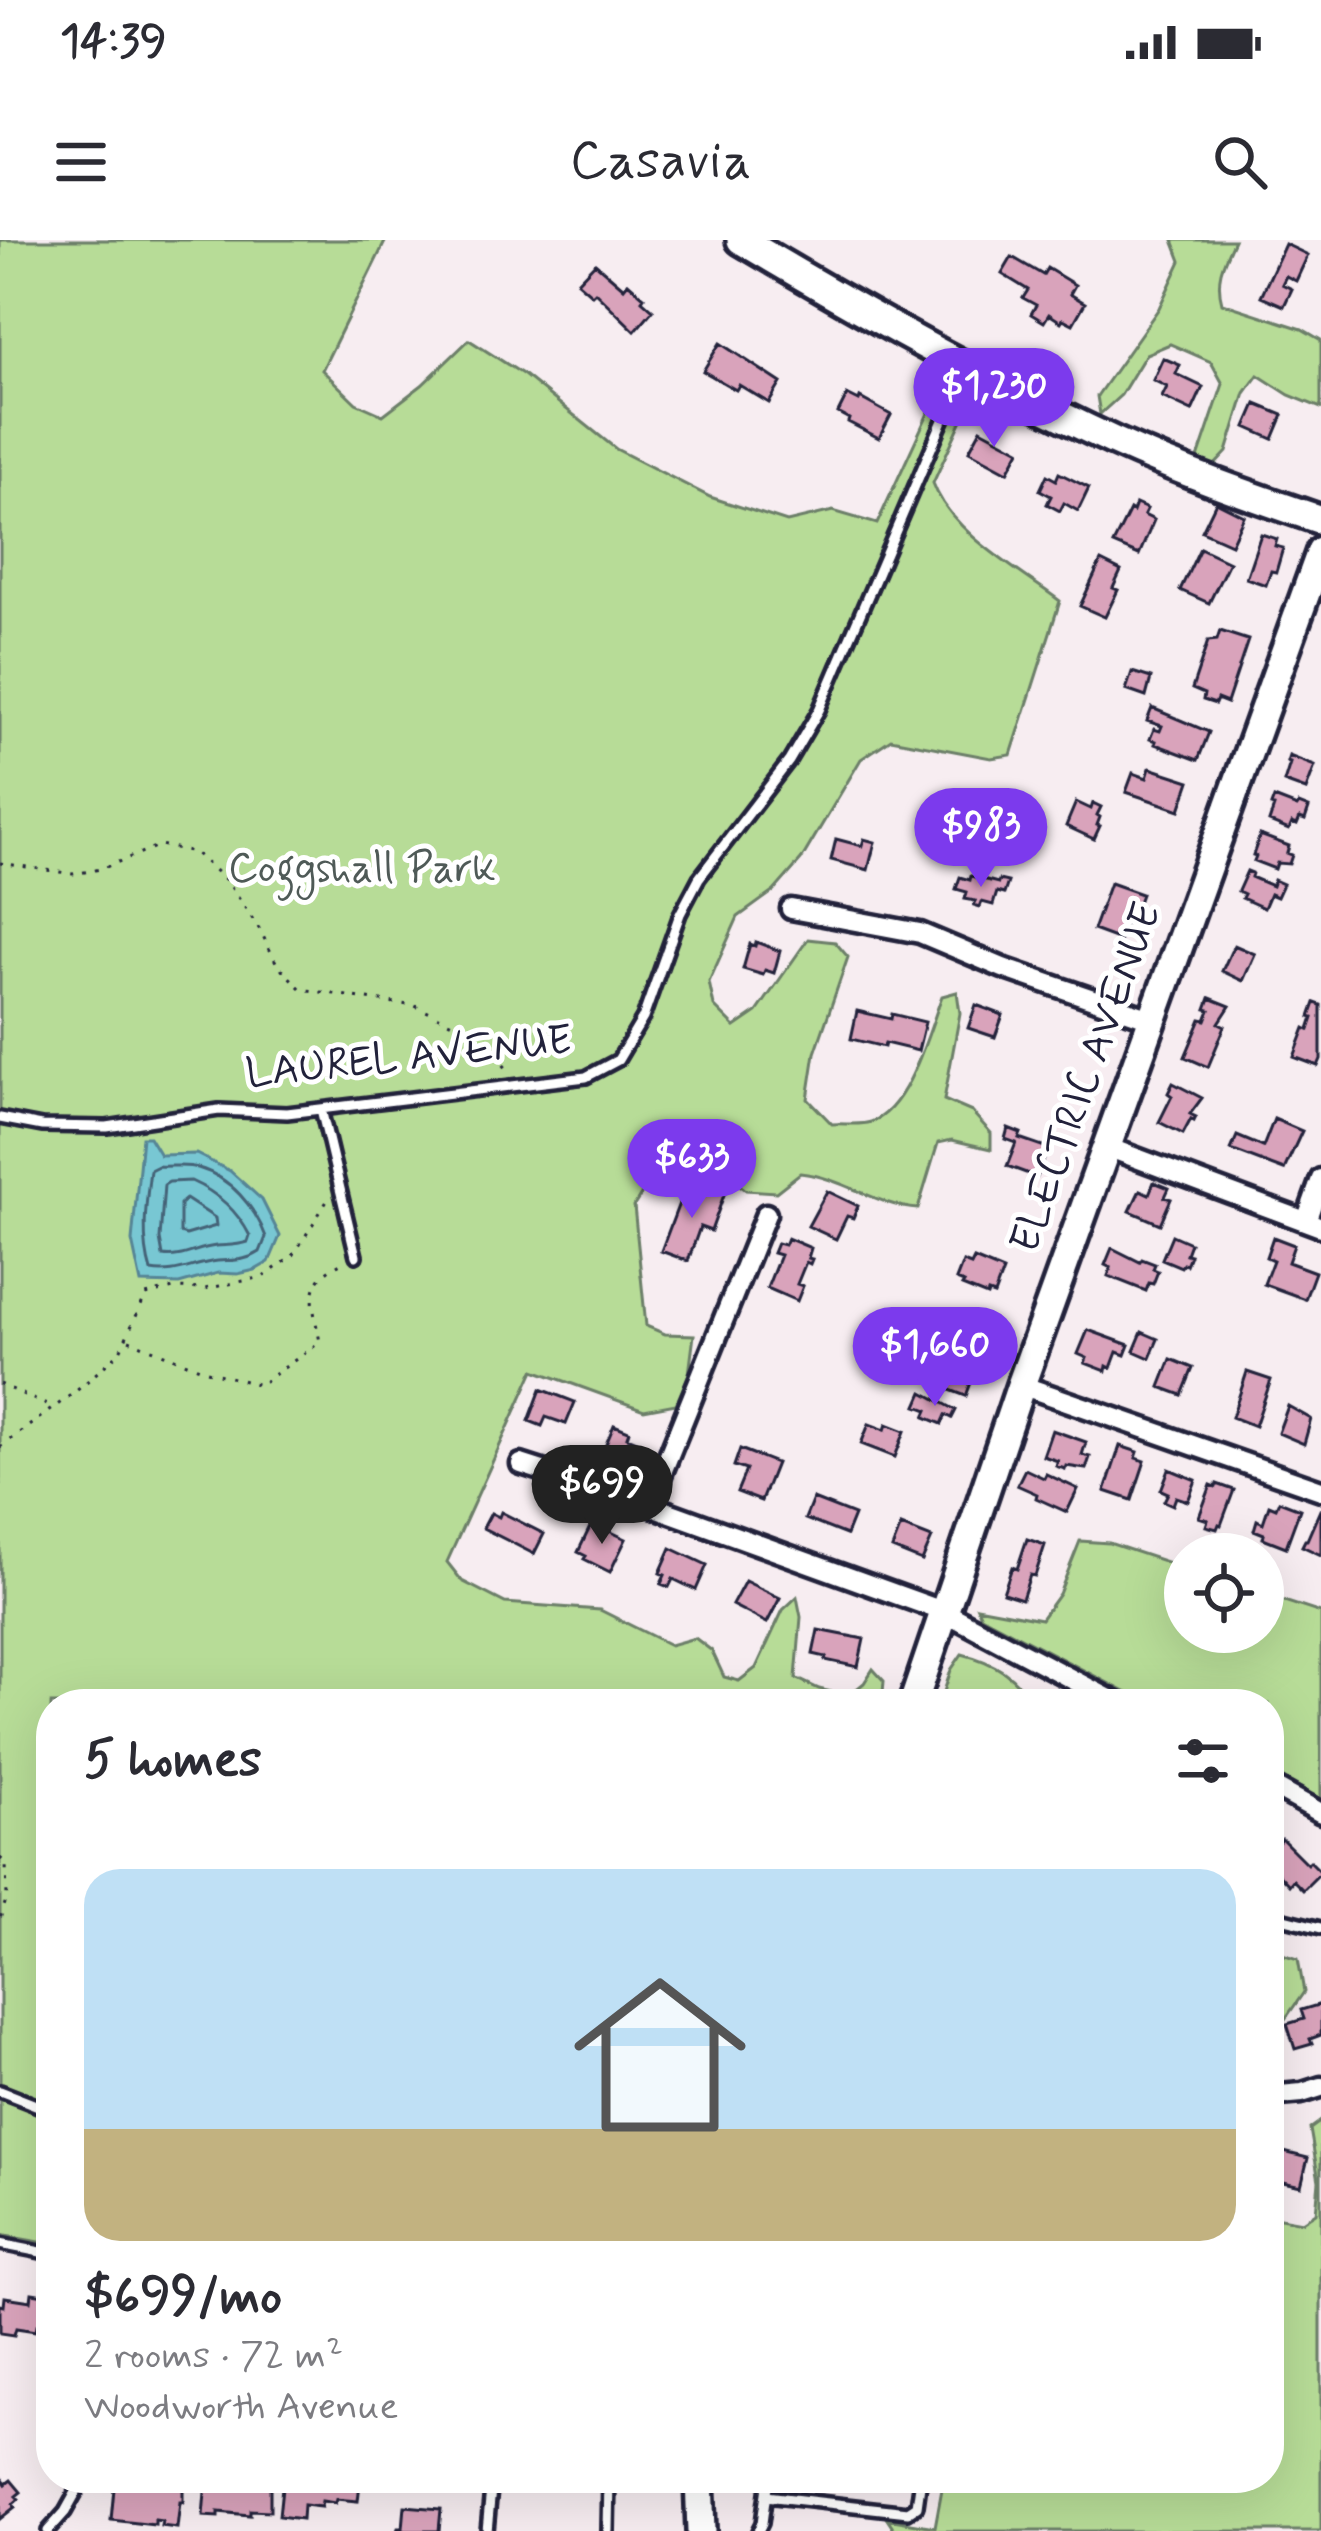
<!DOCTYPE html>
<meta charset="utf-8">
<style>
body{margin:0;font-family:Mynerve,sans-serif;background:#f7f7f7;color:#2b2b33;height:100vh;display:flex;flex-direction:column;font-size:45px;white-space:nowrap}
*{box-sizing:border-box;margin:0}
p{font-size:39px;color:#7c7c81}
.icon{flex:none;width:66px;height:66px;fill:none;stroke:currentColor;stroke-width:2;stroke-linecap:round;stroke-linejoin:round}
.map{position:relative;flex:1;overflow:hidden}
.sheet{position:absolute;left:36px;top:1449px;width:1248px;height:804px;display:flex;flex-direction:column;background:#fff;border-radius:48px;box-shadow:0 12px 48px #0002}
.sheet>*{flex:none}
.tools{position:absolute;left:1164px;top:1293px;display:grid;gap:24px}
.tools a{display:grid;place-items:center;width:120px;height:120px;border-radius:50%;background:#fff;box-shadow:0 12px 48px #0002;font-size:60px}
.price{position:absolute;translate:-50% -102px;padding:0 27px;border-radius:42px;background:#7c3aed;color:#fff;font-size:39px;line-height:78px;filter:drop-shadow(0 3px 6px #0008)}
.price::after{content:'';position:absolute;left:50%;top:72px;width:36px;height:27px;margin-left:-18px;background:inherit;clip-path:polygon(0 0,100% 0,50% 100%)}
.price.active{background:#222;color:#fff}
ul{padding:0;list-style:none}
li{display:grid;align-content:center;gap:24px;height:636px;padding:0 48px}
li+li{border-top:3px solid #e1e1e2}
li span{display:grid;place-items:center;height:372px;border-radius:36px;color:#555}
li>.icon{margin-inline-start:auto}
span .icon{width:216px;height:216px;fill:#fffc;stroke-width:1}
li b{font-size:51px}
h2{display:flex;justify-content:space-between;align-items:center;height:144px;padding:0 48px;font-size:51px}
.status{display:flex;justify-content:space-between;align-items:center;height:84px;padding:0 60px;background:#fff;direction:ltr}
.status svg{height:33px;fill:currentColor}
header{display:flex;justify-content:space-between;align-items:center;height:156px;padding:0 48px;background:#fff;font-size:54px;font-weight:600}
.map>svg:first-child{display:block}
.green{fill:#b7dc97;stroke:#6c7f69;stroke-width:3}
.water{fill:#78c7d3;stroke:#568596;stroke-width:3}
.lines{fill:none;stroke-linecap:round;stroke-linejoin:round}
.shore{stroke:#446478;stroke-width:3}
.building{fill:#d9a3bb;stroke:#22223b;stroke-width:3}
.lane-casing{stroke:#22223b;stroke-width:18}
.street-casing{stroke:#22223b;stroke-width:27}
.secondary-casing{stroke:#22223b;stroke-width:36}
.path{stroke:#22223b;stroke-width:3;stroke-dasharray:3 9;stroke-linecap:butt}
.lane{stroke:#fff;stroke-width:9}
.street{stroke:#fff;stroke-width:18}
.secondary{stroke:#fff;stroke-width:27}
.labels{text-anchor:middle;dominant-baseline:central;stroke-width:10;stroke-linejoin:round;paint-order:stroke}
.park-label{font-size:42px;fill:#4f5a57;stroke:#fff}
.street-label{font-size:42px;fill:#22223b;stroke:#fff}
</style>
<div class="status"><b>14:39</b><svg viewBox="0 0 49 12"><path d="M0 12V9h3v3zM5 12V6h3v6zM10 12V3h3v9zM15 12V0h3v12zM26 1h20v11H26zM47 4h2v5h-2z"/></svg></div>
<header><svg class="icon" aria-label="menu" viewBox="0 0 24 24"><path d="M4 6h16M4 12h16M4 18h16"/></svg>Casavia<svg class="icon" aria-label="search" viewBox="0 0 24 24"><circle cx="10" cy="10" r="6"/><path d="M15 15l6 6"/></svg></header>
<div class="map">
<svg width="1321" height="2291" viewBox="0 0 1321 2291">
<rect width="100%" height="100%" fill="#f7edf1"/>
<filter id="ink" filterUnits="userSpaceOnUse"><feTurbulence type="fractalNoise" baseFrequency=".00833" numOctaves="2"/><feDisplacementMap in="SourceGraphic" scale="24" xChannelSelector="R" yChannelSelector="G"/><feConvolveMatrix kernelMatrix="1 2 1 2 8 2 1 2 1" color-interpolation-filters="sRGB"/></filter>
<g filter="url(#ink)">
<!-- green -->
<path class="green" d="M0,0H386L322,130L356,163L383,175L422,145L469,100L524,135L616,209L710,257L787,282L833,271L877,284L953,119L983,134L933,243C951,293 1019,330 1060,361L1011,515L991,518L891,499L861,519L801,620L774,651L738,677L709,742L714,766L735,787L757,772L808,699L835,702L848,717L815,813L808,859L832,884C844,883 860,886 871,882C909,869 929,790 942,756L957,752L960,773L944,860L972,872L991,893V909L952,900L938,903L918,969C876,966 842,937 800,933L776,952L746,950L695,910L657,929L634,966L646,1086L665,1094L694,1095L689,1134L676,1164L644,1170L534,1130L447,1322L462,1341L505,1363L600,1370L670,1405L695,1398L712,1411L724,1437L739,1441L756,1428L783,1370L797,1357L801,1377L796,1438L819,1449L848,1456L864,1443L873,1429L884,1441L882,1464H51V2004L0,1995Z
M1173,0H1234C1223,23 1215,38 1222,63L1302,89L1321,100V168L1289,155L1258,135L1245,153L1227,212L1211,229L1197,221L1223,144L1211,122L1170,104L1146,114L1121,155L1100,174L1097,156L1159,68L1181,21Z
M1080,1301L1109,1303L1185,1328V1392H1263V1354L1321,1373V1559L1269,1530V1464H1148L981,1376L977,1367L1041,1379L1059,1354Z
M962,1414C990,1421 1016,1435 1029,1460L1028,1464H940L951,1430Z
M1282,1714L1298,1719L1304,1752L1281,1785L1277,1825L1269,1828V1735Z
M1321,1881V2291H895L887,2279L935,2287L944,2238H1269V1976L1302,1982L1316,1973L1319,1941L1310,1889Z"/>
<!-- water -->
<path class="water" d="M142,897H149L160,915L196,914L230,931L262,960L280,996L269,1022L255,1030L238,1034L218,1033L179,1044L141,1043L132,1001Z"/>
<g class="lines">
<!-- shore -->
<path class="shore" d="M158,926C170,927 186,924 198,928C230,937 255,967 266,997L260,1012C243,1023 229,1019 211,1022C189,1026 173,1035 151,1031C141,999 146,963 150,930Z
M191,941C218,953 237,970 250,996L248,1002C236,1006 228,1005 216,1006C197,1008 181,1019 163,1016L160,999L164,945L169,942Z
M186,959L215,978L216,986L186,995L180,993V964Z"/>
</g>
<!-- building -->
<path class="building" d="M1285,4L1308,15L1296,41L1286,36L1282,44L1292,49L1284,66L1261,56Z
M1012,17L1043,35L1047,28L1075,45L1070,54L1085,63L1073,84L1063,79L1061,82L1049,74L1044,82L1031,74L1036,65L1023,58L1028,50L1002,34Z
M595,23L624,48L628,43L644,57L642,60L653,70L635,91L595,52L592,55L577,42Z
M720,103L781,143L769,163L739,145L736,150L703,131Z
M1163,118L1180,125L1176,134L1203,147L1192,171L1162,157L1167,147L1153,140Z
M847,155L859,161L860,158L891,175L879,198L848,182L849,179L838,173Z
M1256,164L1283,175L1273,199L1246,187Z
M981,189L1020,210L1008,232L969,211Z
M1059,233L1089,248L1078,271L1064,263L1060,271L1047,264L1051,256L1040,250L1047,235L1056,240Z
M1216,262L1244,276L1231,304L1202,291Z
M1136,264L1147,269L1144,275L1154,280L1139,315L1113,304L1130,270L1133,272Z
M1261,294L1277,299L1275,306L1283,308L1276,332L1271,331L1266,345L1246,338Z
M1200,308L1229,322L1209,363L1180,350Z
M1101,321L1121,331L1113,348L1118,350L1105,377L1080,366Z
M1220,391L1248,400L1227,463L1217,459L1215,464L1203,460L1204,454L1192,449L1208,401L1217,400Z
M1132,432L1151,438L1146,457L1126,450Z
M1152,468L1209,492L1198,520L1155,504L1156,501L1150,499L1154,489L1160,491L1162,486L1147,481Z
M1289,516L1315,526L1306,550L1284,542L1290,523L1287,522Z
M1150,528L1190,541L1180,570L1126,552L1133,533L1147,538Z
M1274,558L1297,567L1299,564L1309,568L1305,580L1300,578L1297,585L1292,583L1289,590L1269,582L1274,567L1271,566Z
M1076,562L1091,569L1093,563L1101,567L1097,575L1100,577L1097,585L1100,586L1094,599L1066,586Z
M1260,595L1289,606L1287,613L1292,615L1289,624L1277,623L1275,629L1254,621L1256,616L1253,615Z
M836,599L862,606L864,599L875,602L868,630L831,620Z
M1247,631L1252,633L1251,637L1272,646L1274,640L1283,644L1277,657L1270,654L1264,668L1242,658L1244,654L1238,651Z
M971,636L998,643L999,640L1008,642L1004,654L997,652L993,665L982,662L980,667L974,665L976,661L965,659L967,652L956,649L960,637L970,640Z
M1110,643L1141,654L1131,682L1127,680L1120,700L1093,690Z
M756,702L780,711L774,733L765,730L763,735L743,729L750,704L755,706Z
M1234,705L1255,714L1243,741L1222,731Z
M1210,758L1230,766L1219,783L1225,786L1208,827L1185,817L1201,779L1206,780L1210,770L1206,769Z
M1315,763L1321,765V819L1318,826L1294,817L1305,788L1309,790L1313,778L1310,777Z
M976,765L1003,775L995,797L968,788Z
M857,771L891,779L892,774L925,782L918,811L885,803L884,807L851,799Z
M1173,843L1202,858L1190,874L1196,877L1194,881L1191,879L1183,894L1159,882L1172,856L1168,853Z
M1274,879L1302,891L1284,930L1231,910L1237,896L1263,907Z
M1008,888L1021,893L1019,898L1048,908L1037,937L1007,926L1016,903L1005,899Z
M1154,942L1169,948L1165,957L1171,959L1160,984L1130,971L1140,950L1149,954Z
M700,943L725,952L711,991L700,987L688,1021L661,1011L681,958L693,962Z
M827,951L858,966L853,978L847,976L836,999L808,986Z
M1172,995L1190,1003L1186,1014L1190,1015L1186,1025L1183,1024L1181,1027L1162,1019Z
M1273,997L1294,1005L1288,1022L1315,1032L1305,1059L1264,1044L1273,1020L1266,1017Z
M787,998L811,1008L808,1018L812,1019L810,1024L806,1022L797,1044L803,1046L797,1061L767,1048L780,1015L773,1013L777,1003L784,1005Z
M1112,1008L1140,1022L1142,1019L1155,1024L1153,1029L1158,1031L1153,1044L1149,1043L1146,1051L1108,1036L1111,1028L1105,1025Z
M974,1019L1003,1031L994,1055L988,1053L987,1056L962,1046L964,1043L956,1040L963,1022L971,1025Z
M953,1076L983,1089L975,1107L969,1105L966,1111L942,1101Z
M1088,1090L1129,1105L1125,1115L1117,1112L1111,1128L1107,1126L1106,1131L1085,1123L1087,1118L1078,1114Z
M1142,1092L1158,1099L1150,1118L1134,1111Z
M1171,1119L1193,1128L1182,1155L1160,1147Z
M942,1123L965,1132L967,1125L976,1129L966,1156L934,1144Z
M1247,1132L1271,1140L1255,1186L1232,1177Z
M541,1149L575,1162L566,1184L546,1177L542,1186L529,1181Z
M923,1152L956,1170L952,1178L946,1175L942,1184L925,1177L928,1170L917,1166Z
M1288,1166L1311,1179L1304,1204L1278,1193Z
M869,1184L885,1190L887,1184L905,1191L895,1217L861,1204Z
M614,1185L629,1191L627,1197L642,1203L632,1226L602,1214Z
M1052,1190L1086,1202L1082,1215L1090,1217L1086,1229L1066,1226L1065,1229L1056,1226L1058,1221L1043,1216Z
M1120,1206L1138,1212L1136,1218L1145,1221L1132,1260L1105,1251Z
M740,1209L776,1223L761,1261L737,1252L746,1230L734,1226Z
M1025,1229L1044,1238L1046,1234L1078,1249L1067,1272L1036,1258L1037,1254L1017,1245Z
M1169,1229L1196,1240L1188,1261L1176,1257L1173,1265L1164,1261L1168,1253L1161,1250Z
M1217,1244L1234,1250L1221,1285L1219,1284L1217,1289L1206,1286L1208,1280L1199,1277L1211,1245L1216,1247Z
M813,1259L854,1275L846,1295L805,1279Z
M1279,1261L1300,1269L1286,1307L1263,1298L1264,1294L1254,1290L1257,1280L1263,1283L1269,1265L1276,1268Z
M1320,1270L1321,1271V1315L1302,1306L1305,1300H1307Z
M501,1272L544,1294L534,1314L483,1288L491,1273L499,1277Z
M592,1283L626,1299L610,1332L584,1319L586,1316L578,1312Z
M901,1286L932,1298L922,1321L892,1309Z
M1027,1299L1045,1305L1035,1336L1030,1335L1022,1359L1003,1353L1012,1327L1017,1329Z
M671,1308L707,1325L696,1350L673,1339L669,1347L661,1344L665,1335L660,1333Z
M745,1341L780,1358L767,1383L732,1365Z
M818,1390L864,1399L858,1427L825,1420L826,1417L813,1414Z
M1282,1599L1307,1624L1310,1621L1321,1632L1303,1650L1293,1640L1289,1645L1269,1624V1611Z
M1321,1764V1795L1310,1799L1312,1804L1295,1809L1287,1784L1304,1779L1301,1770Z
M1272,1909L1308,1918L1301,1946L1269,1939Z
M32,2053L51,2056L49,2087L37,2085L36,2091L16,2088L14,2095L0,2093V2065L4,2066L5,2057L31,2061Z
M0,2236L6,2244L11,2240L21,2252L16,2256L19,2259L13,2264L15,2267L0,2279Z
M115,2238H141L164,2243V2238H183V2262H180L177,2288L161,2286L162,2281L155,2280V2285L111,2280Z
M250,2238H270V2271L250,2270V2275L218,2272V2277L203,2276L206,2240L234,2242L235,2239Z
M289,2238H356V2242L360,2243L358,2261L336,2259L335,2263L322,2261L321,2267L303,2265L302,2279L279,2276L282,2247H288Z
M405,2266L441,2269L439,2291H397L398,2288H403Z"/>
<g class="lines">
<!-- lane casing -->
<g class="lane-casing">
<path id="lane" d="M321,869L356,1016
M0,878L42,886L107,887L219,870L287,873L586,837L618,820L643,778L680,674L699,638L789,521L819,470L965,129
M1269,1675L1321,1688
M0,1851L51,1871
M0,2004L51,2014
M766,2256L908,2272L917,2266L921,2238
M48,2291L65,2272L84,2238
M487,2291L492,2238
M608,2291L609,2238
M758,2291L762,2283L768,2238"/>
</g>
<!-- street casing -->
<g class="street-casing">
<path id="street" d="M791,669L920,693L1003,728L1151,779
M1107,907L1321,987
M1306,981L1321,939
M1021,1145L1321,1250
M521,1224L649,1265L945,1372L1119,1464
M649,1265L766,974
M1269,1544L1321,1573
M1269,1856L1302,1853L1321,1847"/>
</g>
<!-- secondary casing -->
<g class="secondary-casing">
<path id="secondary" d="M741,0C862,72 987,142 1114,201C1182,232 1251,256 1321,280
M913,1464L1021,1145L1321,311
M699,2238L701,2291"/>
</g>
<!-- path -->
<path class="path" d="M0,623L73,634L101,629L160,605L194,612L227,641L260,690L277,724L301,749L415,766L470,791L491,809L507,829
M129,1100L207,1131L260,1145L320,1102C313,1065 302,1040 343,1022
M0,1144L51,1167
M0,1207L75,1152L119,1113L146,1055L174,1048L205,1049L263,1037L293,1016L327,961
M0,1618L6,1623L7,1657L0,1679"/>
<!-- lane -->
<use href="#lane" class="lane"/>
<!-- street -->
<use href="#street" class="street"/>
<!-- secondary -->
<use href="#secondary" class="secondary"/>
</g>
</g>
<g class="labels">
<!-- park labels -->
<g class="park-label">
<text x="362" y="629">Coggshall Park</text>
</g>
<!-- street labels -->
<g class="street-label">
<text transform="translate(409 818) rotate(-6)">LAUREL AVENUE</text>
<text transform="translate(1087 838) rotate(-70)">ELECTRIC AVENUE</text>
</g>
</g>
</svg>
<div class="tools">
<a><svg class="icon" aria-label="locate" viewBox="0 0 24 24"><circle cx="12" cy="12" r="6"/><path d="M12 2v4M12 18v4M2 12h4M18 12h4"/></svg></a>
</div>
<b class="price" style="left:994px;top:210px">$1,230</b>
<b class="price" style="left:981px;top:650px">$983</b>
<b class="price" style="left:692px;top:981px">$633</b>
<b class="price" style="left:935px;top:1169px">$1,660</b>
<b class="price active" style="left:602px;top:1307px">$699</b>
<section class="sheet">
<h2>5 homes<svg class="icon" aria-label="filters" viewBox="0 0 24 24"><path d="M4 7h16M4 17h16"/><circle cx="9" cy="7" r="2"/><circle cx="15" cy="17" r="2"/></svg></h2>
<ul>
<li><span style="background:linear-gradient(#bfe0f5 70%,#c2b280 0)"><svg class="icon" aria-label="home" viewBox="0 0 24 24"><path d="M3 11l9-7 9 7M6 9v11h12V9"/></svg></span><div><b>$699/mo</b><p>2 rooms · 72 m²</p><p>Woodworth Avenue</p></div></li>
</ul>
</section>
</div>
